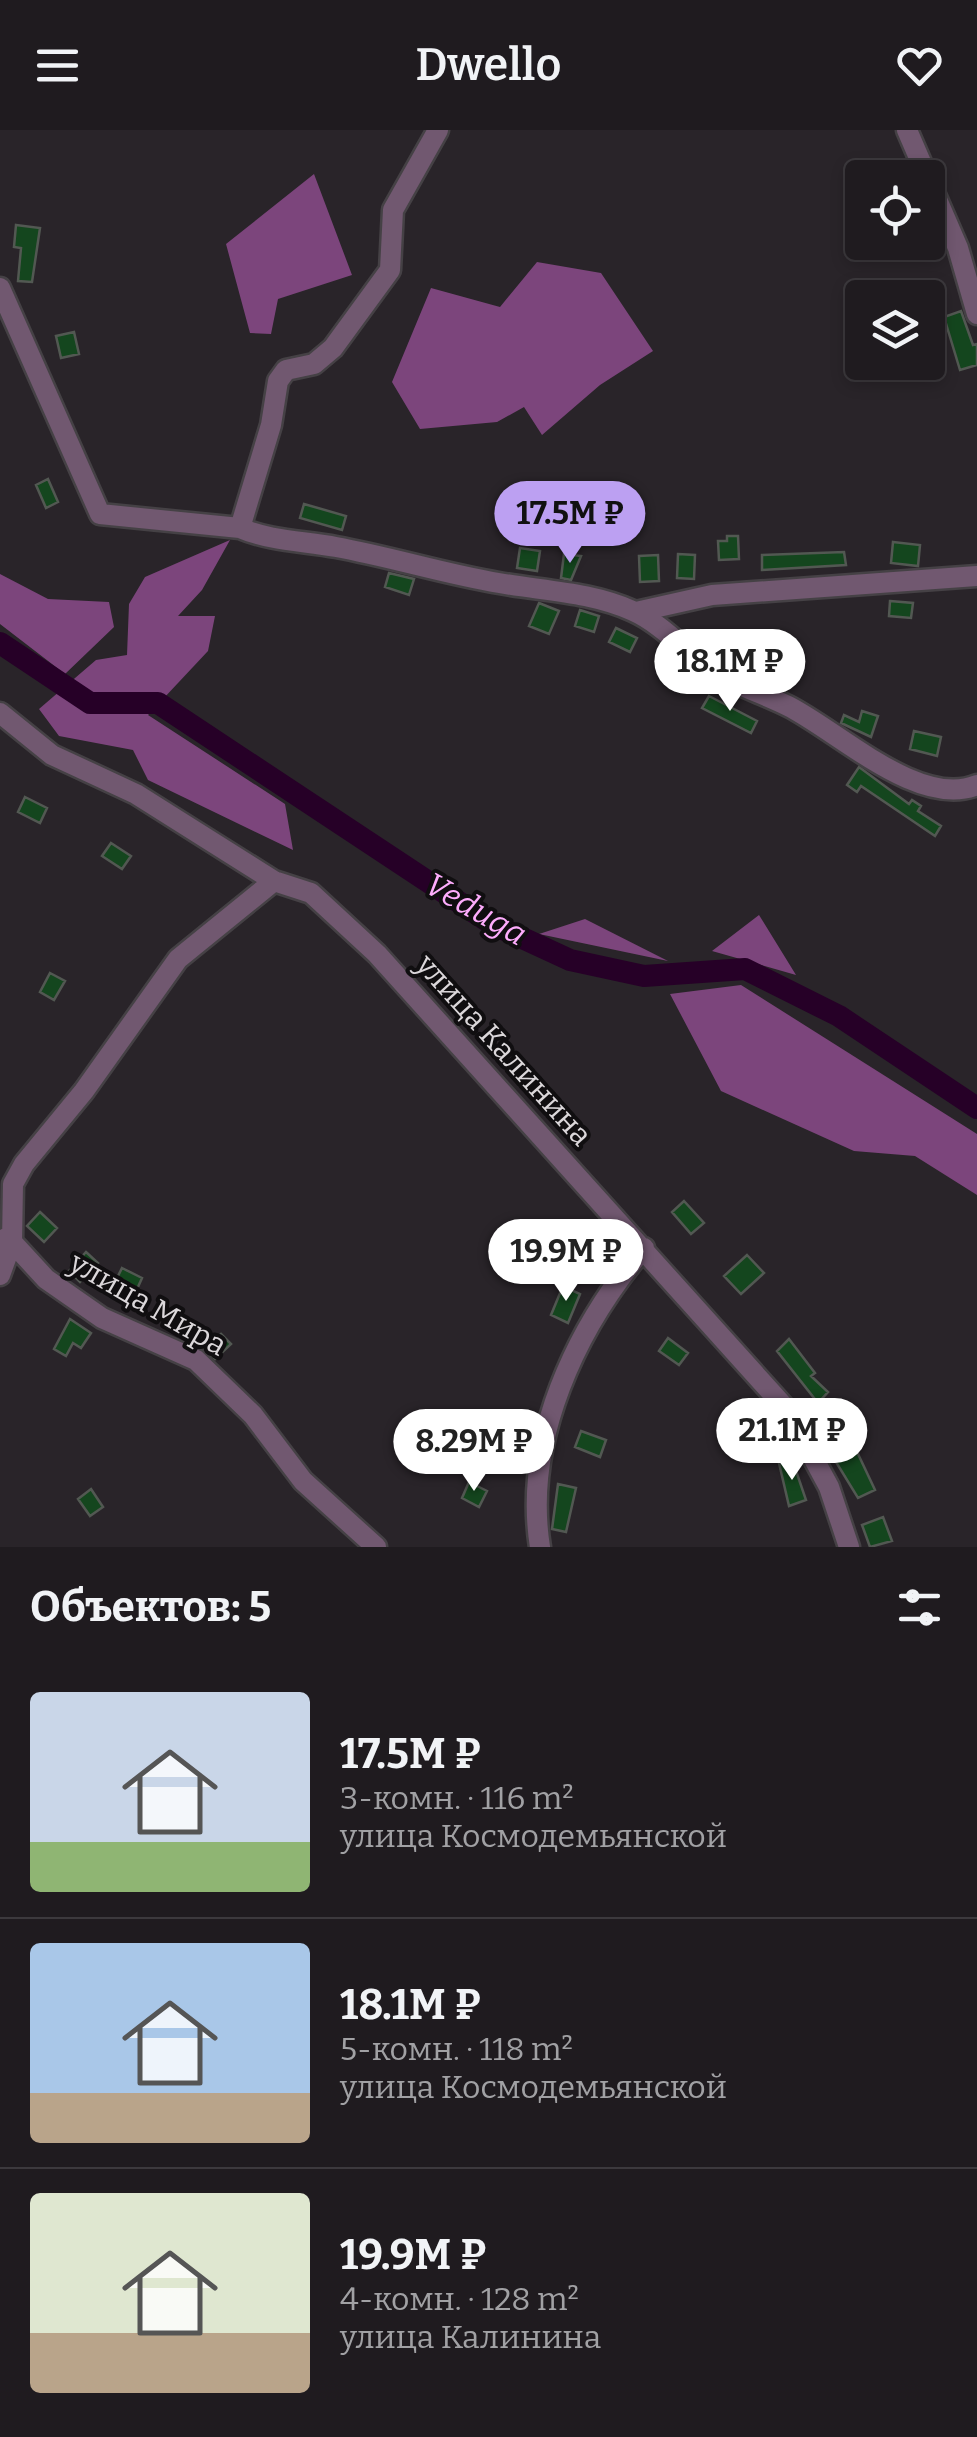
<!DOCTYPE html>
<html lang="ru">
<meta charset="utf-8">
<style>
body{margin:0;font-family:Bitter,serif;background:#2c282c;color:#f1f3f6;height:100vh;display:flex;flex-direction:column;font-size:38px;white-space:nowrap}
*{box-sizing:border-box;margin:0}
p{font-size:32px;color:#a1a1a4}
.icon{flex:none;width:55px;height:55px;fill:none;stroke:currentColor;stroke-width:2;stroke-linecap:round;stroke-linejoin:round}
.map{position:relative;height:1417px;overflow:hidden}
.sheet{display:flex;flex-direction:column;background:#1f1b1f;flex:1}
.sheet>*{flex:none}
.controls{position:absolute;left:845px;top:30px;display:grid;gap:20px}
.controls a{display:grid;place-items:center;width:100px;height:100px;border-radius:10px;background:#1f1b1f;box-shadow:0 5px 15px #0003,0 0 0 2px #3c393d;font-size:50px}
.price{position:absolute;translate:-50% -85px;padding:0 22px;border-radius:35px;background:#fff;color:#222;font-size:32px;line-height:65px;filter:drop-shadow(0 2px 5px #0008)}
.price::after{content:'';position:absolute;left:50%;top:60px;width:30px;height:22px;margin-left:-15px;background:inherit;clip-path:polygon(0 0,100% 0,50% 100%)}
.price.on{background:#bca0f2;color:#111}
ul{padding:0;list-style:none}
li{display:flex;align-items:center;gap:30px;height:250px;padding:0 30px}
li+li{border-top:2px solid #3c393d}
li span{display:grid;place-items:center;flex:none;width:280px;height:200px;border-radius:10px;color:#555}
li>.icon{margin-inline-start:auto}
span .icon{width:120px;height:120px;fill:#fffc;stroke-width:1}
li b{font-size:42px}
h2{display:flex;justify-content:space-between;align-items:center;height:120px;padding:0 30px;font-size:42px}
header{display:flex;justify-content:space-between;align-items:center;height:130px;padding:0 30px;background:#1f1b1f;font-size:45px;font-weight:600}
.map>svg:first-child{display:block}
.forest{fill:#7c457c}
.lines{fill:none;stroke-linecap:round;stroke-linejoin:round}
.river{stroke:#260027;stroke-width:22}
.building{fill:#14461e;stroke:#525852;stroke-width:2.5}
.minor-casing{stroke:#454145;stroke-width:25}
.minor{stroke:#715870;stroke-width:20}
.labels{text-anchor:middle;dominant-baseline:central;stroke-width:8;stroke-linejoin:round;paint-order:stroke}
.street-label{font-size:30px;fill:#dbd7da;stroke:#100e10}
.water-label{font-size:32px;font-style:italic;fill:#fdacfc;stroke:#100e10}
</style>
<header><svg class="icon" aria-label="menu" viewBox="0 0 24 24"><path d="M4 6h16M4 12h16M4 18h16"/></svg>Dwello<svg class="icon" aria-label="heart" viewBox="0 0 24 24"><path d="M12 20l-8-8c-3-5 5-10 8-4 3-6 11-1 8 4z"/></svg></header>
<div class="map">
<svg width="977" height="1417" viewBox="0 0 977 1417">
<rect width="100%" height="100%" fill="#292429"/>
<!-- forest -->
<path class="forest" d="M314,44L352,145L278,169L271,204L250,203L226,114Z
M537,132L601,143L653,221L600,255L542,305L524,277L497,292L420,299L392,252L431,158L500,177Z
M230,410L202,460L178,486H215L208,521L148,585L285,674L293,720L148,650L133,620L59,606L39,579L96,530L127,525L129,474L145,447Z
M0,444L48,469L109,472L114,497L65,544L0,494Z
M759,785L796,845L712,821Z
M585,789L668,831L539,804Z
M741,855L977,1004V1065L915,1026L854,1021L721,961L670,864Z"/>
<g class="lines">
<!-- river -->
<path class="river" d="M0,513L90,573H158L492,794L570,830L644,846L745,839L839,886L977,978"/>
</g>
<!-- building -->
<path class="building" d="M16,95L40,98L32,152L18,151L21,118L14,117Z
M961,181L973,215L977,214V235L960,240L944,187Z
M74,202L79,224L61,228L56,206Z
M48,349L58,372L46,378L36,355Z
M304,374L346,386L342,400L300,388Z
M727,406H738L739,429L719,430L718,411H727Z
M893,412L920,415L918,436L891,433Z
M520,418L540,421L537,441L517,438Z
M844,422L846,435L762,440V425Z
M564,424L581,426L571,450L561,448Z
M678,424L695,425L694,449L677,448Z
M658,425L659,451L640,452L639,426Z
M389,443L414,449L409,465L385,457Z
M890,471L913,473L911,488L889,486Z
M539,473L559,481L549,504L529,496Z
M580,480L599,486L594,502L575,496Z
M616,498L637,508L630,522L609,512Z
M709,566L757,591L751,603L702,578Z
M862,581L878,586L871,607L841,593L844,585L859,592Z
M914,601L941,607L937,626L910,619Z
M859,637L909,674L912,670L921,676L918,681L941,696L935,706L861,656L857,662L847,655Z
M25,667L47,678L40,693L18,682Z
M111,713L131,726L122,739L102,726Z
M50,843L65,851L54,870L40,862Z
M684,1071L704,1093L691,1104L672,1082Z
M40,1082L57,1098L44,1112L27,1096Z
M86,1122L98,1133L80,1152L69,1141Z
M747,1125L764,1143L741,1164L724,1146Z
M122,1138L142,1148L133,1168L112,1158Z
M563,1156L580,1164L568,1193L551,1185Z
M70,1189L91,1203L81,1218L73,1213L66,1226L54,1219Z
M221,1204L231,1214L215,1229L204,1219Z
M668,1208L688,1223L679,1235L659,1221Z
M789,1209L815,1243L811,1246L828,1262L818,1273L777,1221Z
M842,1290L875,1360L858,1368L836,1332L841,1328L825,1299Z
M515,1301L531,1303L527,1329L513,1328Z
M581,1301L606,1310L600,1327L575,1317Z
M792,1329L806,1370L789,1376L779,1333Z
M469,1352L487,1361L479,1377L462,1368Z
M558,1354L576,1358L566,1402L552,1399Z
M91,1359L103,1377L90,1386L78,1369Z
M883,1387L892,1411L870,1417L862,1395Z"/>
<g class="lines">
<!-- minor casing -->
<g class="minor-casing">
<path id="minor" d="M907,0L958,118L977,184
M0,158L100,384L240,398C270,411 304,411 336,417C391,427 445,444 499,453C544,461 591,462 633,481C662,494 686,522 712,540C737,556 762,563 788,576C838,601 919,679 977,655
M240,398L271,295L278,251L286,240L314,234L333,218L390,140L393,80L438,0
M636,482L712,465L977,446
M0,583L52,625L136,664L274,751L311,763L377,824L788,1281L829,1357L849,1417
M274,751L178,829L84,961L24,1034L13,1054L12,1112L46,1149L102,1188L196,1230L253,1285L303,1351L376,1417
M0,1145L12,1112L6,1108
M540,1417C523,1310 576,1198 644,1118"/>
</g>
<!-- minor -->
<use href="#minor" class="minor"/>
</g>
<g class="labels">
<!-- street labels -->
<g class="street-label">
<text transform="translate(504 920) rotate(48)">улица Калинина</text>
<text transform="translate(148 1174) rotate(30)">улица Мира</text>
</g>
<!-- water labels -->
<g class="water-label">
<text transform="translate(476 779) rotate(30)">Veduga</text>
</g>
</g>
</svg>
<div class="controls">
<a><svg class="icon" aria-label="locate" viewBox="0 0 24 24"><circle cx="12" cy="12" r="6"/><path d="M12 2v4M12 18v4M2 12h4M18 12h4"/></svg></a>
<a><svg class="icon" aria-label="layers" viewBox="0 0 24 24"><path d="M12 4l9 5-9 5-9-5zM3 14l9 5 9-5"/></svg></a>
</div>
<b class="price on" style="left:570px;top:436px">17.5M ₽</b>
<b class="price" style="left:730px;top:584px">18.1M ₽</b>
<b class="price" style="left:566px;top:1174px">19.9M ₽</b>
<b class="price" style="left:792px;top:1353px">21.1M ₽</b>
<b class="price" style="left:474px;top:1364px">8.29M ₽</b>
</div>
<section class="sheet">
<h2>Объектов: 5<svg class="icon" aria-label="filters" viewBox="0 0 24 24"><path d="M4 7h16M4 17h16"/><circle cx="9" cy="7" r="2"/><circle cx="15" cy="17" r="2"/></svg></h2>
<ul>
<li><span style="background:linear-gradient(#c9d6e8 75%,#8fb573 0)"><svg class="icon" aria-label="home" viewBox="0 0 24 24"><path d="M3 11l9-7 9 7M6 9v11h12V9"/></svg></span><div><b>17.5M ₽</b><p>3-комн. · 116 m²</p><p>улица Космодемьянской</p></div></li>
<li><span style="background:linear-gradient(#a9c7e8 75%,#b9a48a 0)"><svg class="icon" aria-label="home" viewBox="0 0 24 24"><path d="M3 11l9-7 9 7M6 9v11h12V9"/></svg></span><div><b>18.1M ₽</b><p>5-комн. · 118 m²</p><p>улица Космодемьянской</p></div></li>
<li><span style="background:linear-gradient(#dfe7d0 70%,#b9a48a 0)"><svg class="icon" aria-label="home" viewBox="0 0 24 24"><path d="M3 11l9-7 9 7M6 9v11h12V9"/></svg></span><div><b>19.9M ₽</b><p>4-комн. · 128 m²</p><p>улица Калинина</p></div></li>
</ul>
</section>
